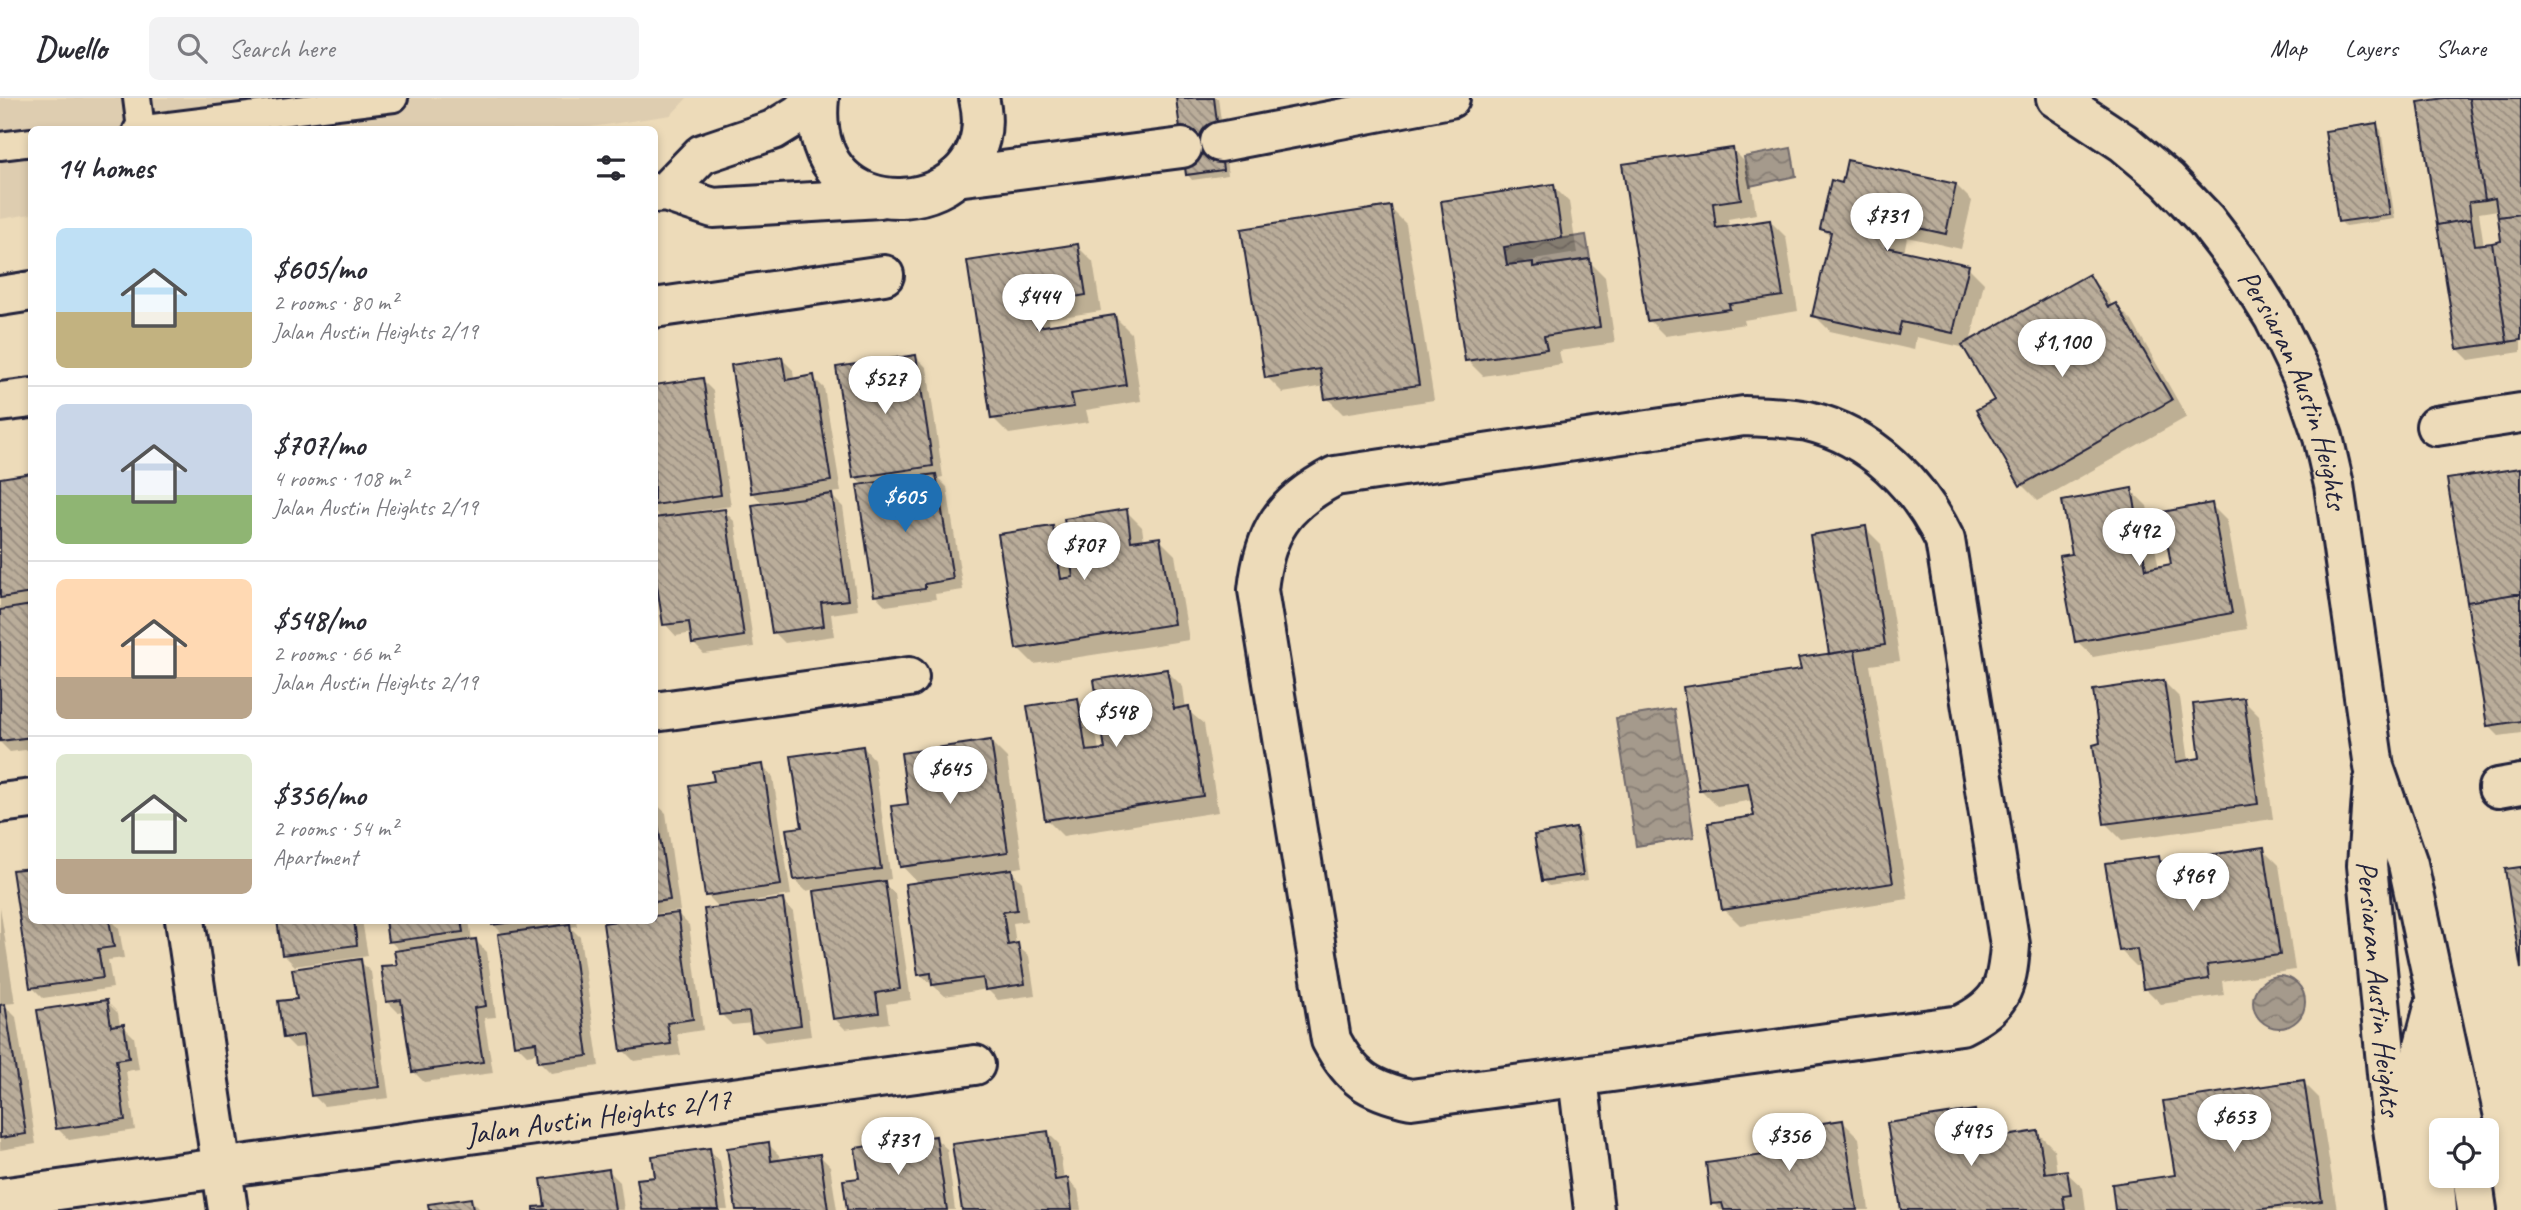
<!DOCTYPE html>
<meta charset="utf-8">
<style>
body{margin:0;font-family:Caveat,sans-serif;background:#f2f2f3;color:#2b2b33;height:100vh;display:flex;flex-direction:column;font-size:26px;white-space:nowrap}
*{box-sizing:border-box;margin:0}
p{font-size:23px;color:#7c7c81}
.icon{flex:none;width:38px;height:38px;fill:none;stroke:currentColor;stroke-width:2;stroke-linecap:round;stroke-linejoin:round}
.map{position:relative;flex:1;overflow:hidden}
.drawer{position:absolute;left:28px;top:28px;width:630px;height:798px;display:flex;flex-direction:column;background:#fff;border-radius:10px;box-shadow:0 4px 10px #0003}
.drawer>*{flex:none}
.buttons{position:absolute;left:2429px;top:1020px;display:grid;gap:14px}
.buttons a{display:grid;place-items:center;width:70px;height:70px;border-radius:10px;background:#fff;box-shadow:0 4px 10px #0003;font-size:35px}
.price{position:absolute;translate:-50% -60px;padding:0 16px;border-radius:24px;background:#fff;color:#222;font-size:23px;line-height:46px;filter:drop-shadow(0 2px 4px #0008)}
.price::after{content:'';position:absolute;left:50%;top:42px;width:21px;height:16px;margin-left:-10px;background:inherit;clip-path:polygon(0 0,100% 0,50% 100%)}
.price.current{background:#1f6fb2;color:#fff}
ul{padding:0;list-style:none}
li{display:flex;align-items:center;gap:21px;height:175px;padding:0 28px}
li+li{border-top:2px solid #e1e1e2}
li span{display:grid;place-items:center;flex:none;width:196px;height:140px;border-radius:10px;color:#555}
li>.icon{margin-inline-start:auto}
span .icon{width:84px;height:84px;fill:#fffc;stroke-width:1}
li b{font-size:30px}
h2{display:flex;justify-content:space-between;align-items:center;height:84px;padding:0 28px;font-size:30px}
header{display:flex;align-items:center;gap:42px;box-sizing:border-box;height:98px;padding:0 35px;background:#fff;border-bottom:2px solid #e1e1e2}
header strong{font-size:33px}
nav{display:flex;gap:38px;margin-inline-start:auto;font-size:24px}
.search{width:490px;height:63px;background:#f2f2f3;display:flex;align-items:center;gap:18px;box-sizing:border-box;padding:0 24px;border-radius:10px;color:#7c7c81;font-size:26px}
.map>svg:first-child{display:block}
.built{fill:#decdb0}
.water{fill:url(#water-waves);stroke:#716a6c;stroke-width:2}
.shadow{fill:#0003;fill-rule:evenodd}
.building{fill:url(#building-back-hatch);stroke:#22223b;stroke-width:2}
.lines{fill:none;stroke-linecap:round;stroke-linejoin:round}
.service-casing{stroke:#22223b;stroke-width:32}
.minor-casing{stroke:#22223b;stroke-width:44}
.tertiary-casing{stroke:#22223b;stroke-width:44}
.service{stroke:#eddbb9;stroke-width:26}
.minor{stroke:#eddbb9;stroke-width:38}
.tertiary{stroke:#eddbb9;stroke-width:38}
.labels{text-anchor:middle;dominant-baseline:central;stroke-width:6;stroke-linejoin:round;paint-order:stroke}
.street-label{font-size:30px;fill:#22223b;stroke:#eddbb9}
</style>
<header>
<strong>Dwello</strong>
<div class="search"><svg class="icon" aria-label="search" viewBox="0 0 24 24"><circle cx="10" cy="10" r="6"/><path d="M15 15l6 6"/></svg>Search here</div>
<nav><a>Map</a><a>Layers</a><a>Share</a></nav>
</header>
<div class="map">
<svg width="2521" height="1112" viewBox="0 0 2521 1112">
<defs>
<pattern id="water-waves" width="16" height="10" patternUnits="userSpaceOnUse" patternTransform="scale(1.75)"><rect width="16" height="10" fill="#a59a8c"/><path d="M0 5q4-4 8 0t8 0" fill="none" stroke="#867d74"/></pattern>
<pattern id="building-back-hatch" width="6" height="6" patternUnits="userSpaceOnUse" patternTransform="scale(1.75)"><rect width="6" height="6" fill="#baad9a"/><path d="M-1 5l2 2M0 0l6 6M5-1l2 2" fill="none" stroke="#978c7f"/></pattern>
</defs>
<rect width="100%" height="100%" fill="#eddbb9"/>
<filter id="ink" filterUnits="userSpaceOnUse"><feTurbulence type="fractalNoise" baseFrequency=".0143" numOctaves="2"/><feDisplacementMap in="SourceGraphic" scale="14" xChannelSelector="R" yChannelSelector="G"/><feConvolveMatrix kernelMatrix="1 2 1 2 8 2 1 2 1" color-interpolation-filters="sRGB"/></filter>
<g filter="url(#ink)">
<!-- built -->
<path class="built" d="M0,0H687L671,17L578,31L32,32L31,116L0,121Z"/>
<!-- water -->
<path class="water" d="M1791,50L1796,78L1750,88L1744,59Z
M1586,137L1590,161L1533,169V164L1507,167L1504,149Z
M1674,611L1694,739L1636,748L1616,620Z
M2253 904a26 26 0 1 1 52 0a26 26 0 1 1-52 0Z"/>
<!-- shadow -->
<path class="shadow" d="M1177,0H1218L1228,77L1192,82L1187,76Z
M2457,0H2521V254L2469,262L2458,251ZM2498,112L2503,145L2484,148L2479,115Z
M2376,27L2381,32L2395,121L2345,128L2340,123Z
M1733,52L1749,68L1756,116L1728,121L1729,130L1770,123L1786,139L1798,213L1744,222L1745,226L1665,238L1649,222Z
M1843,87H1956L1972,103L1961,151L1907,139L1904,155L1968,169L1984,185L1970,245L2089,179L2105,195L2113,209L2116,207L2132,223L2187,319L2038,403L2022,387L1979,313L1996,302L1966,250L1916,239L1914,252L1830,233L1814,217L1832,140L1822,131Z
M1553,88L1569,104L1577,155L1516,165V168L1532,166L1537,170L1589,163L1605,179L1615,245L1559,253L1562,266L1483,278L1467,262L1443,104Z
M1390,110L1406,126L1434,302L1343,316L1327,300L1325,288L1283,295L1267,279Z
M1077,148L1093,164L1101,213L1049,221L1050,229L1115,219L1131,235L1141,303L1086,312L1089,324L1009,336L993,320L969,164Z
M916,259L927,270L943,379L938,380L947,389L963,492L935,496L936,501L886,508L875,497L864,388L855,379Z
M782,261L793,272L794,282L813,279L824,290L841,394L829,395L843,409L858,512L831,516L834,538L785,545L774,534L765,407L752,395Z
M702,282L713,293L731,408L690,414V417L724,413L735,424L754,549L704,556L693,545L692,535L676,538L665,526L663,421L654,413V289Z
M2521,371V635L2499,638L2488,627Z
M32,377V651L10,654L0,644V381Z
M2131,392L2147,408L2159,471L2173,468L2211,407L2227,423L2247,531L2093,559L2077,543Z
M1126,413L1142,429L1144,443L1159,441L1175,457L1189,542L1034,566L1018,550L1053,429L1070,447Z
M1865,430L1881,446L1900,563L1870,567L1908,801L1740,827L1724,811L1756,719L1753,702L1717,708L1701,692L1831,557Z
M1166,572L1183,589L1186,611L1204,626L1218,714L1063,738L1047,722L1077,602L1093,618L1099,653L1107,652Z
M2164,584L2180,600L2189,663L2202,661L2243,602L2259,618L2273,721L2122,742L2105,725L2101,647Z
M991,644L1007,660L1023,769L1009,771L1022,784L1027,823L1013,825L1016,847L1029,858L1035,897L998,902L987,891L945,898L920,876L919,786L902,768L910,707Z
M863,649L874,661L891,781L881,783L895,796L911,902L886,906L889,925L845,931L834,920L815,791L806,793L795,782L804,730Z
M762,668L773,679L791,797L757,802V806L782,802L793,814L811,938L765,944L754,933L753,925L732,927L721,916V811L707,797L716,684Z
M654,704L666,715L680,813L654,816Z
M1576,732L1581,737L1588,782L1549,788L1543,782Z
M2263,751L2279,767L2295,872L2222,883L2224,897L2161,906L2145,890L2141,868H2136L2120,852L2158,759L2164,766Z
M0,809L15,905L3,906L16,919L36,1046L0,1052Z
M678,816L689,827L703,932L677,936L681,957L634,963L623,952L654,822Z
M32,822H111L119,830L124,860L108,862L113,890L43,900L32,889Z
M279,822H362L368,858L295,868L284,857Z
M387,822H469L472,843H476L487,854L496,919L484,920L493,975L424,984L413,973L405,913L398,914L387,903L399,868L400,853L390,843Z
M493,822H576L577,828L570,829L580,839L599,968L551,975L540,964L539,955L527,957L516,946L504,837L493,826Z
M360,863L371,874L389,1000L324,1008L313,997L306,949L295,950L284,939L299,902Z
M107,904L118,915L120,928H123L134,939L139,971L126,973L135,1032L69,1042L58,1031Z
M2303,984L2319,1000L2337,1112H2117L2177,1079Z
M1974,1013L1991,1030L1992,1042L2038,1035L2054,1051L2057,1075L2066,1074L2083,1090L2086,1112H1903Z
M1843,1024L1859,1040L1869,1112H1720L1713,1105L1766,1058Z
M1048,1035L1059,1046L1064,1082L1067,1081L1078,1092L1081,1112H964Z
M935,1040L947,1051L955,1112H849L861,1081Z
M768,1046L779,1057L780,1063L819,1057L830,1068L837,1112H738Z
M709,1051L720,1063L728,1112H644L657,1080Z
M609,1073L620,1084L624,1112H536L547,1110Z
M471,1102L481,1112H431Z"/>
<!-- building -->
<path class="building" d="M1176,0H1214L1223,72L1186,77Z
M2445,0H2469L2485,102L2469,104L2471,121L2437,127L2418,4Z
M2469,0H2521V116L2498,119L2495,100L2485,102Z
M2377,25L2390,117L2338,124L2325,33Z
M1733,50L1741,101L1713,105L1716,130L1770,122L1783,198L1729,206L1730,211L1647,223L1622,66Z
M1847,62L1956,86L1946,136L1891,124L1886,149L1969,167L1953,235L1901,224L1898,237L1812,218L1831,134L1820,131L1831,82L1842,85Z
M1554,86L1562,140L1504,149L1507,167L1533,164V169L1590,161L1600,229L1544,238L1547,251L1465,263L1441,103Z
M1391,108L1419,287L1325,301L1320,271L1265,280L1241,131Z
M2521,116V242L2507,244L2492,145L2501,143L2498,119Z
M2471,121L2475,147L2492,145L2507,244L2457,251L2437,127Z
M1078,146L1086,197L1034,206L1037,229L1115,217L1126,287L1071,296L1074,309L991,321L967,163Z
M2089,176L2108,209L2116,205L2172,302L2020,388L1976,312L1994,302L1962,247Z
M916,257L933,368L853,380L836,269Z
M782,259L786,282L814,277L831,383L751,395L731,267Z
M703,280L721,397L654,407V287Z
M2521,370V495L2467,504L2447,381Z
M32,375V495L0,500V380Z
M936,376L953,481L925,486V491L874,498L857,387Z
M2132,390L2146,471L2171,466L2162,414L2212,405L2232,515L2075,544L2059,458L2072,456L2062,403Z
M832,396L848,502L821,505L824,528L772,535L752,407Z
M725,411L744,538L692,546L689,524L663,527L654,468V420Z
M1127,411L1131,443L1160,439L1174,526L1016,551L998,436L1053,428L1061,481L1073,479L1064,421Z
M1866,428L1885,547L1829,556L1810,437Z
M2521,495V623L2487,628L2467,504Z
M32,507V639L0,643V512Z
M1855,552L1893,785L1722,812L1708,725L1754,718L1748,685L1699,692L1683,589L1801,572L1798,560Z
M1167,571L1174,611L1189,608L1203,698L1045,722L1027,608L1078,600L1086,653L1105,651L1094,582Z
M2164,582L2176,664L2200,660L2193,606L2244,600L2258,706L2104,726L2093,647L2100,645L2093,592Z
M991,642L1008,754L900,769L891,708L908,706L901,655Z
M863,648L881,771L794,782L786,731L802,729L791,658Z
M763,666L781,787L705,798L689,687L714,683L712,673Z
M654,702L670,802L654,804Z
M1576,730L1583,777L1542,783L1534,737Z
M2264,749L2280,857L2207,867L2209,881L2143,891L2137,851L2119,853L2105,765L2159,758L2160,764Z
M2521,769V871L2505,771Z
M32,770V822H109L114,849L98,851L103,880L30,890L12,772Z
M1012,771L1017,812L1003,814L1008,847L1018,845L1025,886L985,892L983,880L932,887L931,875L918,877L905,786Z
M885,783L900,891L876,895L879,915L833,921L814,793Z
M783,801L801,927L752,934L749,914L719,917L704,811Z
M678,815L693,921L667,925L671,946L621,953L603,825L623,822H654V818Z
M277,822H354L357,847L282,857Z
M385,822H461L463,834L388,844Z
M491,822H527L492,827Z
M570,826L588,958L538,964L536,944L514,947L498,836Z
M476,841L486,908L474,910L483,964L412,974L401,902L386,904L381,868L397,867L394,853Z
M361,861L379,989L311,998L303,937L283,940L278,903L297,901L292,871Z
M107,902L111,928L124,926L129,960L116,962L125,1022L56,1031L37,912Z
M5,906L26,1036L0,1040V907Z
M2304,982L2322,1103L2256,1112H2115L2112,1086L2175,1077L2163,1003Z
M1975,1012L1980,1042L2038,1033L2045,1075L2067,1072L2071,1097L2063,1098L2065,1112H1901L1887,1025Z
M1843,1022L1857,1112H1724L1722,1105L1711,1106L1706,1065L1764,1057L1761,1034Z
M1048,1033L1055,1082L1068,1080L1072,1112H962L952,1046Z
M936,1038L947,1112H847L843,1082L859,1080L855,1050Z
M769,1044L771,1063L820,1056L828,1112H736L727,1050Z
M710,1050L719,1112H642L637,1081L655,1079L652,1058Z
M609,1071L615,1112H534V1109L545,1108L541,1081Z
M471,1100L473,1112H429L428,1106Z"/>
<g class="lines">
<!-- service casing -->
<g class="service-casing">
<path id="service" d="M137,0L141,31
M137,32L394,0
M0,48L32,44"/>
</g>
<!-- minor casing -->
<g class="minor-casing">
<g id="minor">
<path id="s1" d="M2056,0L2124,45L2168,82L2206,122L2242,169L2274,220L2302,278L2323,339L2334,387L2374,669L2408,766L2465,1032"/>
<path d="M1220,44L1450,0"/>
<path d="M956,79L1182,50"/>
<path d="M654,210L884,177"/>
<path d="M0,304L32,300"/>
<path d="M1744,318C1765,319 1787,319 1808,323C1871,338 1918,386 1945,442L2010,847C2007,891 2001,907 1961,927L1411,1001C1369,992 1351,980 1331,942L1258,492C1264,434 1283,405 1335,378Z"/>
<path d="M2436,328L2521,315"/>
<path d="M654,614L909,579"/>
<path id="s2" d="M2373,685L2367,767L2391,1017L2405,1112"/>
<path d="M2498,690L2521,686"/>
<path d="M0,705L32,701"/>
<path d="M185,822L228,1112"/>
<path d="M2434,909L2423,951L2421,995L2433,1063L2437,1112"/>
<path d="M1578,980L1594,1112"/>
<path d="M2472,1078L2477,1112"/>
<path id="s3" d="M0,1100L975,967"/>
</g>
</g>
<!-- tertiary casing -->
<g class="tertiary-casing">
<path id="tertiary" d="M819,0C804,145 1008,121 979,0
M665,94L702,56L773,32L799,16L815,0
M654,95L665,94L713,110L880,100
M0,198L32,193"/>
</g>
<!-- service -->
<use href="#service" class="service"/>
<!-- minor -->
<use href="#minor" class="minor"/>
<!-- tertiary -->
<use href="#tertiary" class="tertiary"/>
</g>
</g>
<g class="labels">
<!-- street labels -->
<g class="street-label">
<text stroke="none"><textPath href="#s1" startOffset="388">Persiaran Austin Heights</textPath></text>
<text stroke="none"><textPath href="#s2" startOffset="206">Persiaran Austin Heights</textPath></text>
<text stroke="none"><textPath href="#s3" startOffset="604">Jalan Austin Heights 2/17</textPath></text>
</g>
</g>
</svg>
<div class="buttons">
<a><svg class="icon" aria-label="locate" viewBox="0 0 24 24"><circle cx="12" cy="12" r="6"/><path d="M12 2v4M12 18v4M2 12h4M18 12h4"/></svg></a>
</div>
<b class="price" style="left:1887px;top:155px">$731</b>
<b class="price" style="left:1039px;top:236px">$444</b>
<b class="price" style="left:2062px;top:281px">$1,100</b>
<b class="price" style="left:885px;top:318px">$527</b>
<b class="price current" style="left:905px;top:436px">$605</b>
<b class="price" style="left:2139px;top:470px">$492</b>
<b class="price" style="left:1084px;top:484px">$707</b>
<b class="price" style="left:1116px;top:651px">$548</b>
<b class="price" style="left:950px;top:708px">$645</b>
<b class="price" style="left:2193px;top:815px">$969</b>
<b class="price" style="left:2234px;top:1056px">$653</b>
<b class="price" style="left:1971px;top:1070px">$495</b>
<b class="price" style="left:1789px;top:1075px">$356</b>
<b class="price" style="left:898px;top:1079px">$731</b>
<section class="drawer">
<h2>14 homes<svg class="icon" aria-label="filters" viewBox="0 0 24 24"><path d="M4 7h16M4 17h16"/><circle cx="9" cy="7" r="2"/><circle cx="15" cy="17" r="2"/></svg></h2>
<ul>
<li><span style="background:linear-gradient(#bfe0f5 60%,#c2b280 0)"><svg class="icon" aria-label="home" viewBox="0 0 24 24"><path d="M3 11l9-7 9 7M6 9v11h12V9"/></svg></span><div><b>$605/mo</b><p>2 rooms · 80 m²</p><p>Jalan Austin Heights 2/19</p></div></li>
<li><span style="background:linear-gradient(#c9d6e8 65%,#8fb573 0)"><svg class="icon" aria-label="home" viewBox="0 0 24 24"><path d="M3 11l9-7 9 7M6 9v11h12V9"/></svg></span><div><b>$707/mo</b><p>4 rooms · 108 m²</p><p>Jalan Austin Heights 2/19</p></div></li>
<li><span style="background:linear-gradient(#ffd9b3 70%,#b9a48a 0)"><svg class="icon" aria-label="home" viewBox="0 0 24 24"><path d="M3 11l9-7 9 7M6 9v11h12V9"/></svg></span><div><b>$548/mo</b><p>2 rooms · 66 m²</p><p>Jalan Austin Heights 2/19</p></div></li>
<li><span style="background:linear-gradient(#dfe7d0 75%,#b9a48a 0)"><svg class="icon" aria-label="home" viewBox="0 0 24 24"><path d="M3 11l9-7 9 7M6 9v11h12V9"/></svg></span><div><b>$356/mo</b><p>2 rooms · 54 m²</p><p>Apartment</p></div></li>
</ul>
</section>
</div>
